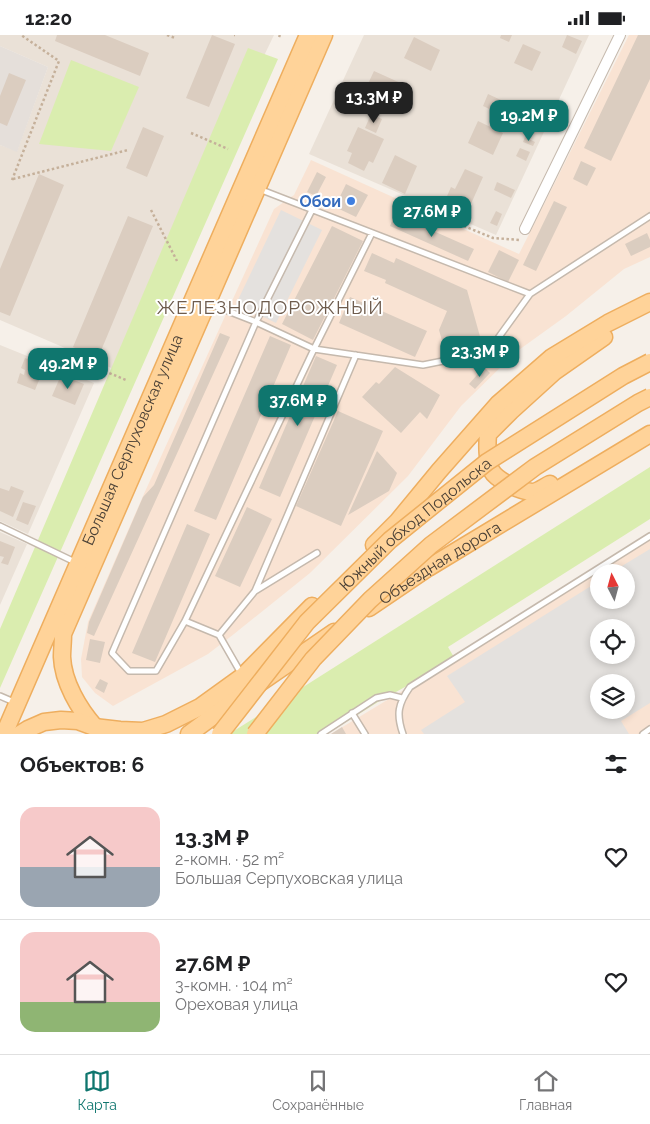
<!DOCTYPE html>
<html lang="ru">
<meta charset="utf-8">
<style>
body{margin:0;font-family:Raleway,sans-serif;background:#f2f2f2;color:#202124;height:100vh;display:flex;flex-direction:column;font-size:19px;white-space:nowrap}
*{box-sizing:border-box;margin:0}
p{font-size:16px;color:#757577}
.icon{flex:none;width:28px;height:28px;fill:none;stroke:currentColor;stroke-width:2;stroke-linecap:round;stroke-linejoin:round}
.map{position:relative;height:699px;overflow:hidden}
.side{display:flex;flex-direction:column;background:#fff;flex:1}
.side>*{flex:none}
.needle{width:32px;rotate:354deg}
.buttons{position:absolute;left:590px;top:529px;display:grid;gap:10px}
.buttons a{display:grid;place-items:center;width:45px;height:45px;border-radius:50%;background:#fff;box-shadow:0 2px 8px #0003;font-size:25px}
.price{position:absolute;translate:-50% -42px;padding:0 11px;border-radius:10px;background:#0f766e;color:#fff;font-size:16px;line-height:32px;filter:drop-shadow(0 1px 2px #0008)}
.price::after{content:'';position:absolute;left:50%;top:30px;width:15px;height:11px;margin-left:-8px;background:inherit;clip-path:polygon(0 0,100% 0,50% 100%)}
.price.on{background:#222;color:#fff}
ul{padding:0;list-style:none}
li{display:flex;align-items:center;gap:15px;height:125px;padding:0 20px}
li+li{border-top:1px solid #e0e0e0}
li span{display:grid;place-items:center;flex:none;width:140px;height:100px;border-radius:15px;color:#555}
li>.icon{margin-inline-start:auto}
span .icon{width:60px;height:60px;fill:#fffc;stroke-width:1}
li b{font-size:21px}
h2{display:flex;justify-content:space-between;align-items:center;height:60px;padding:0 20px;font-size:21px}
.status{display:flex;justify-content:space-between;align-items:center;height:35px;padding:0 25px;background:#fff;direction:ltr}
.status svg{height:14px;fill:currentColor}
.menu{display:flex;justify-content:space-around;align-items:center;height:70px;border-top:1px solid #e0e0e0;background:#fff;font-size:14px;color:#757577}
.menu a{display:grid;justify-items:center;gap:2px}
.menu .on{color:#0f766e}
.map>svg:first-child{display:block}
.residential{fill:#eae1d7}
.commercial{fill:#f9e3d3;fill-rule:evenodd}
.industrial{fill:#e5dfda}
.green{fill:#daedaf}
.parking{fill:#e4e1de;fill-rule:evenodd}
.building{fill:#dbcdc0}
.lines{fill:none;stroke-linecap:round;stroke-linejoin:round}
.service-casing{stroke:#c5b9ad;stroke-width:8}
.minor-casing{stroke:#c5b9ad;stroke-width:12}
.primary-casing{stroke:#eeae5f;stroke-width:19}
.path{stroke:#c5b09a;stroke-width:2.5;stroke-dasharray:2.5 2.5;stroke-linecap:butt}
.service{stroke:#fff;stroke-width:5}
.minor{stroke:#fff;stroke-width:10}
.primary{stroke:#ffd399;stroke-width:16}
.primary-bridge-casing{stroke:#eeae5f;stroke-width:19;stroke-linecap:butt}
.primary-bridge{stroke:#ffd399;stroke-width:16}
.shop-dot{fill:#3f7fe0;stroke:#fff;stroke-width:2}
.labels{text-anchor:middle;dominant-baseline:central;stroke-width:4;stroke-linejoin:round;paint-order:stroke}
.shop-label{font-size:16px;font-weight:bold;fill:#366cbe;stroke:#fff;text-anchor:end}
.street-label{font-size:16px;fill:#4a4036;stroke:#fff}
.quarter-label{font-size:19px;letter-spacing:1px;fill:#6e5c4d;stroke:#fff}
</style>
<div class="status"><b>12:20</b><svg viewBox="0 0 49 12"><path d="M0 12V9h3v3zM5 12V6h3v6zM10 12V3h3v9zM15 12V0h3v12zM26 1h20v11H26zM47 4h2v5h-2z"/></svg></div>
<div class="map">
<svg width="650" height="699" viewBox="0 0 650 699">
<rect width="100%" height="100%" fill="#f6f0e9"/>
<!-- residential -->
<path class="residential" d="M0,0H274L261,27L123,338L0,285V110L17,116L48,32L0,11Z
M364,0H589L496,200L309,119Z
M0,310L94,348L28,499L0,486Z
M0,497L27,509L0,570Z"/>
<!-- commercial -->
<path class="commercial" d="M629,0H650V222L624,234L566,281L516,317L461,371L408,441L310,538L234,599L208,619L113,671L95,658L82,642L81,624L88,587L143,461L274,174L294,160L311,125L519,219Z
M650,499V699H331L455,624ZM599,538H626V565H599ZM599,592H626V620H599ZM599,648H626V675H599Z"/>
<!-- industrial -->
<path class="industrial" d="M0,11L48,32L17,117L0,110Z"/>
<!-- green -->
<path class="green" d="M248,13L278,24L0,653V594Z
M71,25L139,52L111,116L39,109Z
M650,432V484L448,612L455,624L378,667L327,699H229Z"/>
<!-- parking -->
<path class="parking" d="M281,175L322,195L276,288L236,269Z
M650,514V668L621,686L629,699H424L421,695L465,667L447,641L599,546V565H626V538L612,537ZM599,592H626V620H599ZM599,648H626V675H599Z"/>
<!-- building -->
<path class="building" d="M57,0H105L149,18L140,41L55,6Z
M212,0L235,9L209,72L186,63Z
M501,0H512L509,7L500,3Z
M567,0L582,6L576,19L562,12Z
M638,0H650V44L611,126L584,113Z
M414,2L440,15L431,36L404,23Z
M523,9L541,17L532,36L514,28Z
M374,36L405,50L397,67L366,53Z
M9,38L26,45L7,91L0,88V61Z
M488,59L516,72L510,84L483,71Z
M371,79L382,84L376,98L365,93Z
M478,86L503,98L493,120L468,108Z
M143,92L164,101L147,142L126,133Z
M358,92L384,104L373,128L369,126L364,136L348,128L352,118L347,116Z
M525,102L535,107L533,111L523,107Z
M520,113L530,117L526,126L516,121Z
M395,120L417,131L405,159L382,148Z
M581,126L596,133L587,151L573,144Z
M465,134L483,142L466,180L448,172V170L444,168L451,152L455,154Z
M317,137L326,142L316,161L307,157Z
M39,139L64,150L10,281L0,277V234Z
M497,147L515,155L511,163L494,155Z
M346,149L368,160L356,182L335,172Z
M554,166L567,172L536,236L523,230Z
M496,176L502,179L497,191L490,188Z
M395,179L474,214L468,226L390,191Z
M128,181L153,191L98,323L73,312Z
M332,191L363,206L313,305L282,289Z
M647,198L650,205V212L631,221L625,209Z
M499,215L519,225L508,247L488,237Z
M372,218L394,228L396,223L467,255L481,305L445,316L439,295L447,276L385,248L386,245L364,236Z
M350,262L427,296L415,322L339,288Z
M220,298L230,302L94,601L87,598L89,587L143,462L154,450Z
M270,301L291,310L216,485L194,476Z
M316,321L337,330L280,462L259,453Z
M25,323L45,331L35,355L17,348L20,338L24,340L25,335L21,333Z
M395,332L440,360L427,384L420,377L401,398L362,362L376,347L379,349Z
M484,332L490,338L475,354L469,349Z
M61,340L84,349L75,370L52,361Z
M338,376L383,396L341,491L296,471Z
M377,416L397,438L389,456L348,480Z
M11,451L24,456L13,482L0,476V453L9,456Z
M23,467L36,471L28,490L16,485Z
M247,472L272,484L240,552L215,541Z
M187,489L210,499L155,627L132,618Z
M0,506L15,512L8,530L1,528L4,522L0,521Z
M90,604L105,607L100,628L86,625Z
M100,644L108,648L104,658L95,653Z
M342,692L346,699H331Z"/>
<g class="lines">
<!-- service casing -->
<g class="service-casing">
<path id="service" d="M259,154L530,259L650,181
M210,269L256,287L314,314L423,330L488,317L530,259
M0,491L77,528
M255,556L317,518
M185,586L156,636H129L112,618L256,287L312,175
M219,600L255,556L356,320
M242,640L219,600L185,586L314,314L372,198
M0,661L14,667
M352,678L365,699
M321,699L376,663L390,660L402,663
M403,699C396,679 398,669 410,652L650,501
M643,699L650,694"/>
</g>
<!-- minor casing -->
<g class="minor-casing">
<path id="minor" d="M525,194L620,0"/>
</g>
<!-- primary casing -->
<g class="primary-casing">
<g id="primary">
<path d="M550,449C545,451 538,457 532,457C520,456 497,446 491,435C487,426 487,409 488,399L511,376L554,337L604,302"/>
<path d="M374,510L397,487L439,436L498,369L552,322L608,288L650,267"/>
<path id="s1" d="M369,573L428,533L650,399"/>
<path d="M95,692C79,674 63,647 62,622C62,615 63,607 63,599L324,0"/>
<path id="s2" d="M4,699L308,0"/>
<path d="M20,699L28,694L44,687L61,685L78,686L94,692L120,695L143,696L166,689L200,672L243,641L312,571"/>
<path d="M189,699L235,665L334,597"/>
</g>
</g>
<!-- path -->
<path class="path" d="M167,0L175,3
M234,0H235
M279,2L280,0
M191,98L228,114
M13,144L128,115
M12,145L59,26L21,0
M413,170L493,203L520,205
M151,175L177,226
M54,315L126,345"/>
<!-- service -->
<use href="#service" class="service"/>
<!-- minor -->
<use href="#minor" class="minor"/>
<!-- primary -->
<use href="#primary" class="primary"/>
<!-- primary-bridge casing -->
<g class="primary-bridge-casing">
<g id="primary-bridge">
<path id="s3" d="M220,699L307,587L390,505L487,427L623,341L650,327"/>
<path d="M255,699L313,624L370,565L431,510L535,432L638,368L650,362"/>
</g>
</g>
<!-- primary-bridge -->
<use href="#primary-bridge" class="primary-bridge"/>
</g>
<!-- markers -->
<circle class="shop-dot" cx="351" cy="166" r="5"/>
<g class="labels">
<!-- shop labels -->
<g class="shop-label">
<text x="341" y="166">Обои</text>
</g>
<!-- street labels -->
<g class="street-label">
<text stroke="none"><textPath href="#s2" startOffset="321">Большая Серпуховская улица</textPath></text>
<text stroke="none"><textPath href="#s3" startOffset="288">Южный обход Подольска</textPath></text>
<text stroke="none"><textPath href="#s1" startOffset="84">Объездная дорога</textPath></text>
</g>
<!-- quarter labels -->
<g class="quarter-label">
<text x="270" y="272">ЖЕЛЕЗНОДОРОЖНЫЙ</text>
</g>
</g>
</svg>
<div class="buttons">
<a><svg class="needle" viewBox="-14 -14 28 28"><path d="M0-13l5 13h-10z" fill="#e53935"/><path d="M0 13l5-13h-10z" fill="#757577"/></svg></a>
<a><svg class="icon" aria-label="locate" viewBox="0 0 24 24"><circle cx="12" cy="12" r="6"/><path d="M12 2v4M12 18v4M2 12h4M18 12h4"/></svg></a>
<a><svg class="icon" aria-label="layers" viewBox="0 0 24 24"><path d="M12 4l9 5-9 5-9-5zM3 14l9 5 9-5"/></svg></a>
</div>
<b class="price on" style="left:374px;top:89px">13.3M ₽</b>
<b class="price" style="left:529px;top:107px">19.2M ₽</b>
<b class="price" style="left:432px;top:203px">27.6M ₽</b>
<b class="price" style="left:480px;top:343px">23.3M ₽</b>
<b class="price" style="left:68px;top:355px">49.2M ₽</b>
<b class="price" style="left:298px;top:392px">37.6M ₽</b>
</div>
<section class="side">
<h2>Объектов: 6<svg class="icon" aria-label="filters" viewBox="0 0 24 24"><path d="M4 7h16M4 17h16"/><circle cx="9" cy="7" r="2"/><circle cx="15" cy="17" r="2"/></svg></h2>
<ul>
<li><span style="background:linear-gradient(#f6c9c9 60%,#9aa5b1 0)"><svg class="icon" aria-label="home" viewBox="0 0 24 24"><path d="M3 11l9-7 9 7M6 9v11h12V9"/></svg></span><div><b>13.3M ₽</b><p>2-комн. · 52 m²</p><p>Большая Серпуховская улица</p></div><svg class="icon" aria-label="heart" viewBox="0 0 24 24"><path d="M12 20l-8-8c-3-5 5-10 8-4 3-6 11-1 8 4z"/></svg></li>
<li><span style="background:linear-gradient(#f6c9c9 70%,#8fb573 0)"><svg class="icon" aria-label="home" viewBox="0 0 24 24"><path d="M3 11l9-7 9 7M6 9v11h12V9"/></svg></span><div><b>27.6M ₽</b><p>3-комн. · 104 m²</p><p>Ореховая улица</p></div><svg class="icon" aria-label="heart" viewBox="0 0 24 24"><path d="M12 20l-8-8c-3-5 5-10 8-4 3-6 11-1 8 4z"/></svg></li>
</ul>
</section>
<nav class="menu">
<a class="on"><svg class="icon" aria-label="map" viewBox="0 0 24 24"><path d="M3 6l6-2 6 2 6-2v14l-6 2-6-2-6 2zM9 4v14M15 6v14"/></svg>Карта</a>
<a><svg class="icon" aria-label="saved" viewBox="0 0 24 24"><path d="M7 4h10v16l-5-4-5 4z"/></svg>Сохранённые</a>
<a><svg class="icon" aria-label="home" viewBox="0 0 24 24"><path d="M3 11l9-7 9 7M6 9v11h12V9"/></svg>Главная</a>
</nav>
